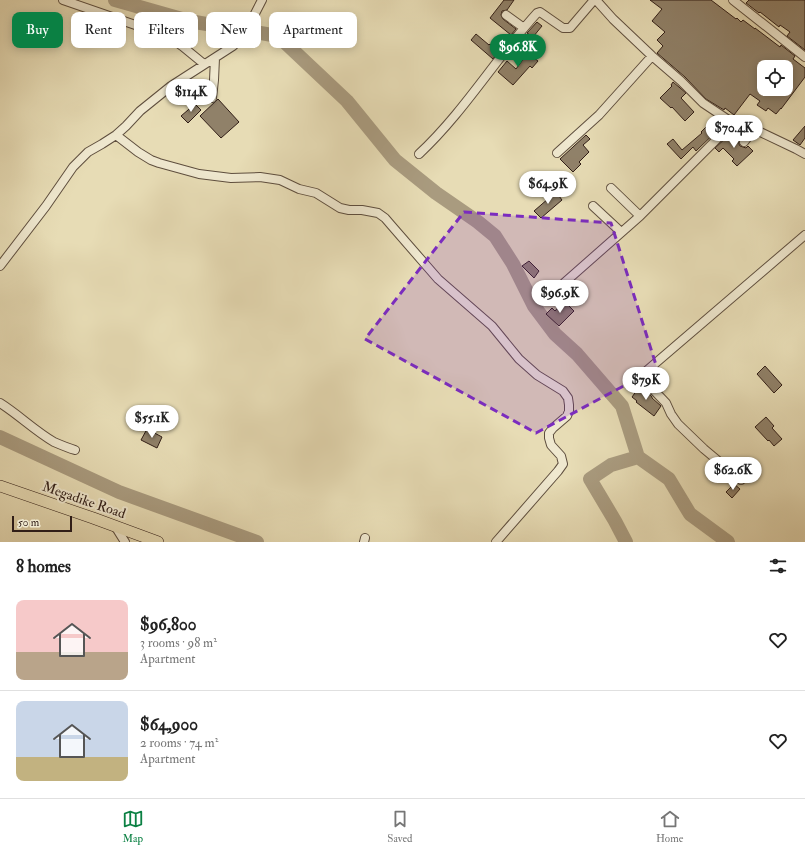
<!DOCTYPE html>
<meta charset="utf-8">
<style>
body{margin:0;font-family:"IM FELL Double Pica",serif;background:#f6f6f6;color:#222;height:100vh;display:flex;flex-direction:column;font-size:15px;white-space:nowrap}
*{box-sizing:border-box;margin:0}
p{font-size:13px;color:#767676}
.icon{flex:none;width:22px;height:22px;fill:none;stroke:currentColor;stroke-width:2;stroke-linecap:round;stroke-linejoin:round}
.map{position:relative;height:542px;overflow:hidden}
.drawer{display:flex;flex-direction:column;background:#fff;flex:1}
.drawer>*{flex:none}
.guide{position:absolute;left:12px;top:12px;width:400px;height:36px;display:flex;gap:8px}
.controls{position:absolute;left:757px;top:60px;display:grid;gap:8px}
.controls a{display:grid;place-items:center;width:36px;height:36px;border-radius:8px;background:#fff;box-shadow:0 2px 10px #0003;font-size:20px}
.scale{position:absolute;left:12px;bottom:10px;width:60px;box-sizing:border-box;padding-left:4px;border:2px solid #311e17;border-top:0;font-size:11px;line-height:14px;white-space:nowrap;color:#311e17;-webkit-text-stroke:3px #efe8cf;paint-order:stroke}
.price{position:absolute;translate:-50% -34px;padding:0 9px;border-radius:14px;background:#fff;color:#222;font-size:13px;line-height:26px;filter:drop-shadow(0 1px 2px #0008)}
.price::after{content:'';position:absolute;left:50%;top:24px;width:12px;height:9px;margin-left:-6px;background:inherit;clip-path:polygon(0 0,100% 0,50% 100%)}
.price.active{background:#0b8043;color:#fff}
ul{padding:0;list-style:none}
li{display:flex;align-items:center;gap:12px;height:100px;padding:0 16px}
li+li{border-top:1px solid #e0e0e0}
li span{display:grid;place-items:center;flex:none;width:112px;height:80px;border-radius:8px;color:#555}
li>.icon{margin-inline-start:auto}
span .icon{width:48px;height:48px;fill:#fffc;stroke-width:1}
li b{font-size:17px}
h2{display:flex;justify-content:space-between;align-items:center;height:48px;padding:0 16px;font-size:17px}
.chip{padding:0 14px;border-radius:8px;background:#fff;box-shadow:0 2px 10px #0003;font-size:14px;line-height:36px}
.chip.active{background:#0b8043;color:#fff}
.tab-bar{display:flex;justify-content:space-around;align-items:center;height:56px;border-top:1px solid #e0e0e0;background:#fff;font-size:11px;color:#767676}
.tab-bar a{display:grid;justify-items:center;gap:2px}
.tab-bar .active{color:#0b8043}
.map>svg:first-child{display:block}
.lines{fill:none;stroke-linecap:round;stroke-linejoin:round}
.river{stroke:#a99b7f;stroke-width:14}
.building{fill:#908169;stroke:#311e17;fill-rule:evenodd}
.minor-casing{stroke:#5e4e3e;stroke-width:10}
.major-casing{stroke:#311e17;stroke-width:12}
.minor{stroke:#efe8cf;stroke-width:8}
.major{stroke:#e7dcb5;stroke-width:11}
.marked{fill:#7b2cbf;fill-opacity:0.2;stroke:#7b2cbf;stroke-width:3;stroke-dasharray:8 5;stroke-linejoin:round}
.labels{text-anchor:middle;dominant-baseline:central;stroke-width:4;stroke-linejoin:round;paint-order:stroke}
.street-label{font-size:14px;fill:#311e17;stroke:#efe8cf}
</style>
<div class="map">
<svg width="805" height="542" viewBox="0 0 805 542">
<rect width="100%" height="100%" fill="#e7dcb5"/>
<filter id="stains"><feTurbulence type="fractalNoise" baseFrequency=".005" numOctaves="4"/><feColorMatrix values="0 0 0 0 .2 0 0 0 0 .09 0 0 0 0 .02 0 0 0 .5 -.17"/></filter>
<radialGradient id="worn" r=".72"><stop offset=".6" stop-color="#630" stop-opacity="0"/><stop offset="1" stop-color="#630" stop-opacity=".3"/></radialGradient>
<g class="lines">
<!-- river -->
<path class="river" d="M115,0L189,21L278,36L347,101L395,160L436,193L478,222L495,236L513,264L534,306L555,334L577,354L622,406L638,457
M0,437L119,492L257,542
M626,542L615,521L590,479L611,465L638,457L669,479L690,514L728,542"/>
</g>
<!-- building -->
<path class="building" d="M504,0H514L507,10L502,11L501,15L503,19L516,29L511,35L490,18Z
M650,0H711L736,19L737,18L741,22L743,20L755,29V28L780,47L781,45L795,56L793,59L805,68V77L781,109V108L776,114L768,108L766,111L757,105L760,101L750,94L734,115L725,108L724,110L706,99L685,77L657,53L663,46L657,40L665,32L652,21L662,9ZM764,62L770,67H786V89H764Z
M749,0H805V50L787,36L790,32L780,25L779,27L760,12L759,13L746,3Z
M537,22L542,26L533,37L527,33Z
M476,34L489,45L490,44L499,51L493,59L471,40Z
M530,50L537,55L534,58L538,61L532,68L530,66L513,85L498,72L507,61L516,69Z
M673,82L686,93L681,98L694,112L685,121L672,107L671,108L660,98L672,86L671,85Z
M218,99L239,122L221,138L200,116Z
M195,104L201,110L188,123L181,116Z
M709,124L715,130L721,124L723,125L696,151L693,147L681,159L667,144L673,139L682,150L702,133L701,132Z
M805,126V138L800,145L793,140Z
M731,133L739,141V144L740,146L746,148L748,146L753,151L737,166L732,161L734,159L723,148L719,152L715,148Z
M586,135L590,139L583,145L589,152L579,162L581,164L573,172L560,159Z
M556,192L562,200L541,218L534,211Z
M529,261L539,271L534,278L522,266Z
M564,301L574,311L559,326L546,314L552,308L555,311Z
M765,366L782,385L774,393L757,374Z
M640,386L646,390L652,397V398L661,406L654,416L636,402L637,401L632,397Z
M766,417L774,426L772,428L782,439L774,446L769,440L768,441L755,427Z
M147,429L162,437L157,448L141,440Z
M734,484L740,489L732,498L726,492Z"/>
<g class="lines">
<!-- minor casing -->
<g class="minor-casing">
<path id="minor" d="M63,0L170,37L182,46L204,64
M596,0L613,19L652,56L681,81L703,103L733,123L754,129L796,149L805,154
M733,0L805,57
M506,15L524,28
M212,98L214,80L215,58
M116,135L138,152L151,160L159,163L199,174L231,178L260,177L280,180L299,189L316,193L340,208L349,210H362L378,213L385,218L391,225L438,279L492,326L519,359L537,375L563,391L568,398L569,405V411L567,416L553,428L549,433V438L551,445L561,456L563,464L558,471L496,542
M744,142L754,129
M557,153L599,115L652,56
M419,154C464,112 496,58 537,13L540,12L563,28H570L594,0
M611,188L640,216
M593,206L621,232
M0,266L46,206L73,167L88,152L102,144L116,135L126,126L140,111L171,86L233,46L244,35L262,0
M564,283L640,216L733,123
M0,403C19,415 35,431 54,442C61,445 68,448 75,450
M741,480L704,449L678,424L671,414L666,403L644,380L643,376L644,373L805,235
M115,526L125,542
M364,542L365,538"/>
</g>
<!-- major casing -->
<g class="major-casing">
<path id="major" d="M0,486L93,518L158,542"/>
</g>
<!-- minor -->
<use href="#minor" class="minor"/>
<!-- major -->
<use href="#major" class="major"/>
</g>
<!-- marked area -->
<path class="marked" d="M464,212L611,223L657,368L536,433L365,339Z"/>
<g class="labels">
<!-- street labels -->
<g class="street-label">
<text transform="translate(84 500) rotate(19)">Megadike Road</text>
</g>
</g>
<rect width="100%" height="100%" filter="url(#stains)"/>
<rect width="100%" height="100%" fill="url(#worn)"/>
</svg>
<div class="controls">
<a><svg class="icon" aria-label="locate" viewBox="0 0 24 24"><circle cx="12" cy="12" r="6"/><path d="M12 2v4M12 18v4M2 12h4M18 12h4"/></svg></a>
</div>
<div class="scale">50 m</div>
<b class="price active" style="left:518px;top:68px">$96.8K</b>
<b class="price" style="left:191px;top:113px">$114K</b>
<b class="price" style="left:734px;top:149px">$70.4K</b>
<b class="price" style="left:548px;top:205px">$64.9K</b>
<b class="price" style="left:560px;top:314px">$96.9K</b>
<b class="price" style="left:646px;top:401px">$79K</b>
<b class="price" style="left:152px;top:439px">$55.1K</b>
<b class="price" style="left:733px;top:491px">$62.6K</b>
<div class="guide">
<a class="chip active">Buy</a>
<a class="chip">Rent</a>
<a class="chip">Filters</a>
<a class="chip">New</a>
<a class="chip">Apartment</a>
</div>
</div>
<section class="drawer">
<h2>8 homes<svg class="icon" aria-label="filters" viewBox="0 0 24 24"><path d="M4 7h16M4 17h16"/><circle cx="9" cy="7" r="2"/><circle cx="15" cy="17" r="2"/></svg></h2>
<ul>
<li><span style="background:linear-gradient(#f6c9c9 65%,#b9a48a 0)"><svg class="icon" aria-label="home" viewBox="0 0 24 24"><path d="M3 11l9-7 9 7M6 9v11h12V9"/></svg></span><div><b>$96,800</b><p>3 rooms · 98 m²</p><p>Apartment</p></div><svg class="icon" aria-label="heart" viewBox="0 0 24 24"><path d="M12 20l-8-8c-3-5 5-10 8-4 3-6 11-1 8 4z"/></svg></li>
<li><span style="background:linear-gradient(#c9d6e8 70%,#c2b280 0)"><svg class="icon" aria-label="home" viewBox="0 0 24 24"><path d="M3 11l9-7 9 7M6 9v11h12V9"/></svg></span><div><b>$64,900</b><p>2 rooms · 74 m²</p><p>Apartment</p></div><svg class="icon" aria-label="heart" viewBox="0 0 24 24"><path d="M12 20l-8-8c-3-5 5-10 8-4 3-6 11-1 8 4z"/></svg></li>
</ul>
</section>
<nav class="tab-bar">
<a class="active"><svg class="icon" aria-label="map" viewBox="0 0 24 24"><path d="M3 6l6-2 6 2 6-2v14l-6 2-6-2-6 2zM9 4v14M15 6v14"/></svg>Map</a>
<a><svg class="icon" aria-label="saved" viewBox="0 0 24 24"><path d="M7 4h10v16l-5-4-5 4z"/></svg>Saved</a>
<a><svg class="icon" aria-label="home" viewBox="0 0 24 24"><path d="M3 11l9-7 9 7M6 9v11h12V9"/></svg>Home</a>
</nav>
